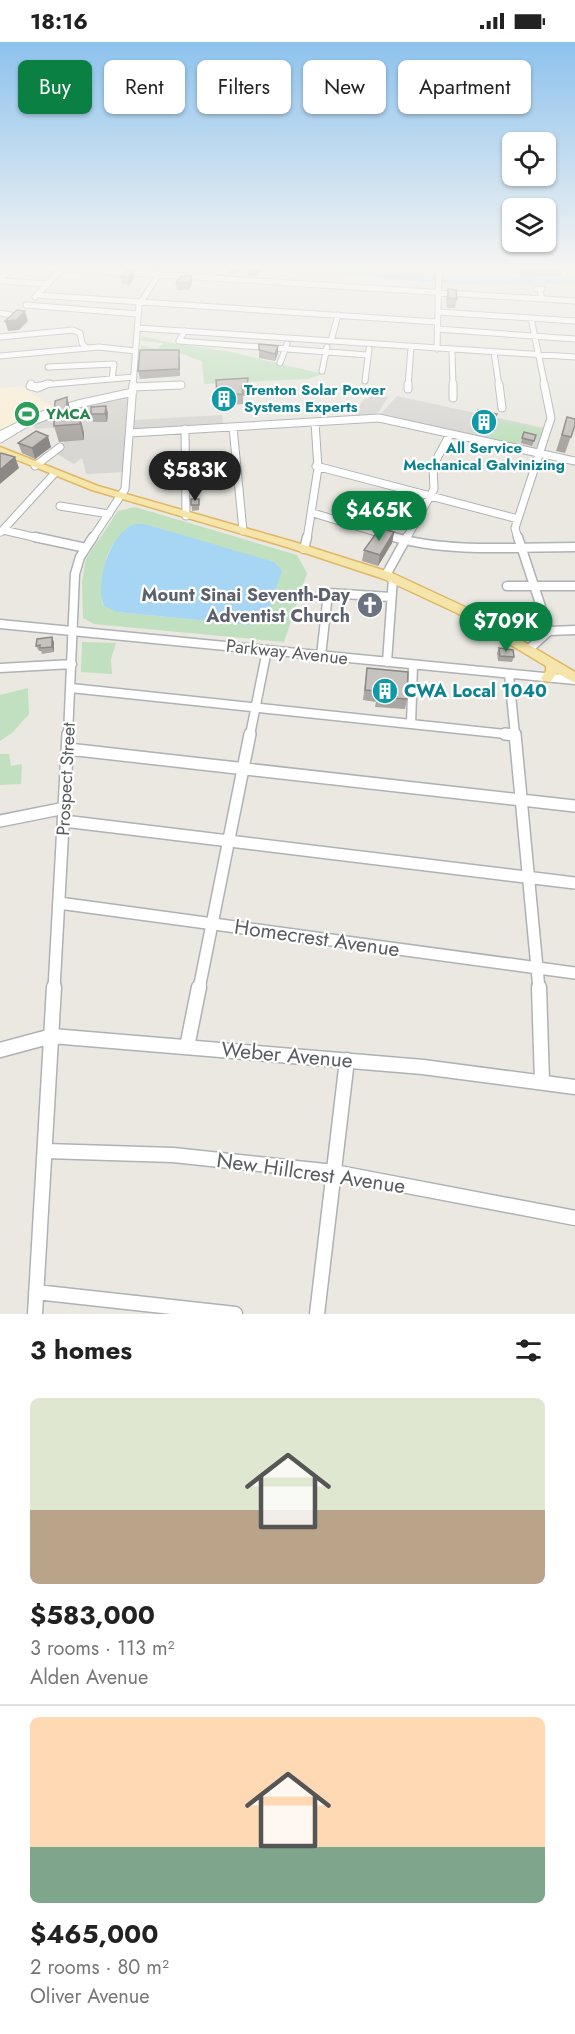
<!DOCTYPE html>
<meta charset="utf-8">
<style>
body{margin:0;font-family:Jost,sans-serif;background:#f2f2f2;color:#222;height:100vh;display:flex;flex-direction:column;font-size:22px;white-space:nowrap}
*{box-sizing:border-box;margin:0}
p{font-size:20px;color:#767676}
.icon{flex:none;width:33px;height:33px;fill:none;stroke:currentColor;stroke-width:2;stroke-linecap:round;stroke-linejoin:round}
.map{position:relative;height:1272px;overflow:hidden}
.drawer{display:flex;flex-direction:column;background:#fff;flex:1}
.drawer>*{flex:none}
.guide{position:absolute;left:18px;top:18px;width:540px;height:54px;display:flex;gap:12px}
.buttons{position:absolute;left:502px;top:90px;display:grid;gap:12px}
.buttons a{display:grid;place-items:center;width:54px;height:54px;border-radius:9px;background:#fff;box-shadow:0 2px 4px #0004;font-size:30px}
.price{position:absolute;translate:-50% -51px;padding:0 14px;border-radius:21px;background:#0b8043;color:#fff;font-size:20px;line-height:39px;filter:drop-shadow(0 2px 3px #0008)}
.price::after{content:'';position:absolute;left:50%;top:36px;width:18px;height:14px;margin-left:-9px;background:inherit;clip-path:polygon(0 0,100% 0,50% 100%)}
.price.selected{background:#222;color:#fff}
ul{padding:0;list-style:none}
li{display:grid;align-content:center;gap:12px;height:318px;padding:0 30px}
li+li{border-top:2px solid #e0e0e0}
li span{display:grid;place-items:center;height:186px;border-radius:9px;color:#555}
li>.icon{margin-inline-start:auto}
span .icon{width:108px;height:108px;fill:#fffc;stroke-width:1}
li b{font-size:26px}
h2{display:flex;justify-content:space-between;align-items:center;height:72px;padding:0 30px;font-size:26px}
.pill{padding:0 21px;border-radius:9px;background:#fff;box-shadow:0 2px 4px #0004;font-size:21px;line-height:54px}
.pill.selected{background:#0b8043;color:#fff}
.status{display:flex;justify-content:space-between;align-items:center;height:42px;padding:0 30px;background:#fff;direction:ltr}
.status svg{height:16px;fill:currentColor}
.map>svg:first-child{display:block}
.commercial{fill:#f9efd7}
.industrial{fill:#d9d7d3}
.green{fill:#c1e0bf;fill-rule:evenodd}
.water{fill:#a6d6f4}
.lines{fill:none;stroke-linecap:round;stroke-linejoin:round}
.canal{stroke:#a6d6f4;stroke-width:4}
.minor-far4-casing{stroke:#aeb1b5;stroke-width:7}
.minor-far3-casing{stroke:#aeb1b5;stroke-width:9}
.minor-far2-casing{stroke:#aeb1b5;stroke-width:11}
.minor-far1-casing{stroke:#aeb1b5;stroke-width:14}
.minor-casing{stroke:#aeb1b5;stroke-width:17}
.major-casing{stroke:#e0b764;stroke-width:3}
.minor-far4{stroke:#fff;stroke-width:5}
.minor-far3{stroke:#fff;stroke-width:7}
.minor-far2{stroke:#fff;stroke-width:8}
.minor-far1{stroke:#fff;stroke-width:11}
.minor{stroke:#fff;stroke-width:14}
.major{fill:#f5e5ab;fill-rule:evenodd}
.wall{fill:#aaa7a3}
.shaded-wall{fill:#8b8885}
.building{fill:#c6c2be;stroke:#8b8885;stroke-width:1.5}
.labels{text-anchor:middle;dominant-baseline:central;stroke-width:4.5;stroke-linejoin:round;paint-order:stroke}
.far-culture-label{font-size:15px;font-weight:bold;fill:#0d838f;stroke:#fff;text-anchor:start}
.far-leisure-label{font-size:15px;font-weight:bold;fill:#27864d;stroke:#fff;text-anchor:start}
.worship-label{font-size:18px;font-weight:bold;fill:#5b616d;stroke:#fff;text-anchor:end}
.street-label{font-size:18px;fill:#595c60;stroke:#fff}
.culture-label{font-size:18px;font-weight:bold;fill:#0d838f;stroke:#fff;text-anchor:start}
.near-street-label{font-size:21px;fill:#595c60;stroke:#fff}
</style>
<div class="status"><b>18:16</b><svg viewBox="0 0 49 12"><path d="M0 12V9h3v3zM5 12V6h3v6zM10 12V3h3v9zM15 12V0h3v12zM26 1h20v11H26zM47 4h2v5h-2z"/></svg></div>
<div class="map">
<svg width="575" height="1272" viewBox="0 0 575 1272">
<rect width="100%" height="100%" fill="#eae8e1"/>
<!-- commercial -->
<path class="commercial" d="M23,345L56,367L0,392V346Z"/>
<!-- industrial -->
<path class="industrial" d="M128,352L132,358V378L222,373L224,385L130,391L127,430L86,432L82,416L74,422L57,412L63,407L65,385L35,387L30,378Z
M375,352L388,355L378,371L353,375L363,358Z
M397,354L549,387L540,412L376,377Z"/>
<!-- green -->
<path class="green" d="M268,224H336L420,233L503,234L575,232V242L497,243L439,241L267,227Z
M142,294L176,302L226,309L323,332L307,337L204,342L202,319L173,309H141V303L157,307L163,301L141,299Z
M498,378L542,387L539,398L523,394L518,403L489,397Z
M135,465L297,513L307,531L284,600L94,582L83,576L82,540L86,517L118,469ZM145,482L278,523L267,573L263,578L249,583L117,570L104,564L102,561C103,547 102,531 106,518C110,502 127,481 145,482Z
M82,600L116,601L111,617L112,632L81,630Z
M28,646L29,672L12,691L0,699V653Z
M0,712H9L11,724L22,722L21,742L0,743Z"/>
<!-- water -->
<path class="water" d="M136,482H145L274,520L281,527V531L267,573L263,578L249,583L117,570L104,564C94,541 110,489 136,482Z"/>
<g class="lines">
<!-- canal -->
<path class="canal" d="M287,224L436,238
M443,239L575,238"/>
<!-- minor-far4 casing -->
<g class="minor-far4-casing">
<path id="minor-far4" d="M21,224L575,259
M404,224L439,226
M554,224L564,231
M0,237L15,224
M0,239L48,242
M537,247H542L540,249Z
M540,249L542,257
M37,253L437,280
M35,255L62,226
M26,263L138,272
M438,270L575,279
M0,271L16,274
M531,276L545,344
M137,286L575,315
M437,287L575,297
M185,289L179,299L368,313
M0,295L73,288L80,291L82,301L86,306
M331,299L338,273
M437,307L439,224
M452,308L453,344
M494,310L499,344
M0,314L99,305L135,309
M280,321L287,302
M48,325L114,322L112,337
M322,329L327,305
M365,339L369,307
M30,344L134,335
M43,344L50,341
M133,344L139,263L164,224
M168,344L181,343
M408,344L411,305"/>
</g>
<!-- minor-far3 casing -->
<g class="minor-far3-casing">
<path id="minor-far3" d="M31,342L30,344L37,346L47,342
M453,342V356
M499,342L502,366
M133,345L181,343
M408,347V342
M78,362L133,350
M233,385L243,489
M185,387L186,474
M130,391L379,376L575,419
M0,393L39,374L78,362L25,382L0,397
M35,424L60,405
M316,424L518,477
M60,464L109,472
M313,471L399,497
M3,488L42,497
M1,490L54,432
M92,497L125,447L133,342
M307,497L318,426L315,380
M406,497L434,447L433,424L450,392
M518,497L515,486L551,376L544,342"/>
</g>
<!-- minor-far2 casing -->
<g class="minor-far2-casing">
<path id="minor-far2" d="M35,495L86,506
M394,495C447,511 519,505 575,505
M518,495L549,589
M304,507L307,495
M386,533L407,495
M507,544H575
M0,582L575,638
M549,589L575,588
M528,608L549,589
M321,614L328,551L391,555
M387,620L393,536
M0,626L72,622
M509,633L515,693
M71,646L515,693
M411,682L413,623
M68,693L75,532L80,515L93,495
M250,693L267,608"/>
</g>
<!-- minor-far1 casing -->
<g class="minor-far1-casing">
<path id="minor-far1" d="M505,692L515,693
M515,692L539,947
M68,707L575,764
M0,779L65,766
M64,779L575,841
M59,861L575,931
M54,947L68,692
M199,947L250,692"/>
</g>
<!-- minor casing -->
<g class="minor-casing">
<path id="minor" d="M539,945L542,1040
M187,1005L199,945
M0,1008L52,994L423,1025L575,1045
M46,1109L173,1113L334,1130L575,1176
M36,1250L235,1272
M35,1272L54,945
M317,1272L347,1018"/>
</g>
<!-- major casing -->
<g class="major-casing">
<path id="major" d="M0,405L98,444L294,500L392,531L465,565L575,630V641L557,631L551,639H543L541,636L546,629V624L457,571L384,537L287,505L92,448L0,411Z"/>
</g>
<!-- minor-far4 -->
<use href="#minor-far4" class="minor-far4"/>
<!-- minor-far3 -->
<use href="#minor-far3" class="minor-far3"/>
<!-- minor-far2 -->
<use href="#minor-far2" class="minor-far2"/>
<!-- minor-far1 -->
<use href="#minor-far1" class="minor-far1"/>
<!-- minor -->
<use href="#minor" class="minor"/>
<!-- major -->
<use href="#major" class="major"/>
</g>
<!-- wall -->
<path class="wall" d="M149,224H158L156,228L149,227Z
M241,224L237,232H229V225Z
M248,224H260V227L257,234L248,233Z
M518,224H556L561,227L559,234L521,235L517,228Z
M121,235L134,236L129,243L122,242Z
M176,241H192L188,248H177Z
M448,247L457,257L455,266H447L446,257Z
M259,302L278,304V311L275,319L259,316Z
M180,316V334L140,337L138,329Z
M248,336V354H243V362L218,364L216,338Z
M67,355L71,371V376L80,375L84,391V398L59,400L54,384Z
M108,371L107,380H93L91,372Z
M497,372L492,385L474,381L476,373Z
M567,375L575,383L565,411L556,409Z
M524,390L536,393L532,404L521,401Z
M18,401L51,405L35,417L22,411Z
M191,457L199,462V468L192,469Z
M394,490L392,501L378,524L362,519L364,508Z
M54,600V610L42,612L41,609H39L36,604Z
M499,606L514,615L512,620L498,619L497,611Z
M367,626L407,657L405,667L375,665L376,660L363,658Z"/>
<!-- shaded-wall -->
<path class="shaded-wall" d="M237,224H241L237,232L236,226Z
M256,224H260V227L257,234Z
M133,229L134,236L129,243L128,236Z
M192,234V241L188,248V241Z
M25,269L28,279L19,288L8,289L5,279Z
M278,304V311L275,319V312Z
M67,355L71,371V383L66,376Z
M106,364L108,371L107,380L105,372Z
M80,375L84,391V398L80,382Z
M48,394L51,405L35,417L32,406Z
M15,415L19,426L0,442V428Z
M394,490L392,501L378,524L380,513Z
M52,595L54,600V610L52,605Z"/>
<!-- building -->
<path class="building" d="M229,224H237L236,226L229,225Z
M521,224H556L561,227L523,228Z
M126,229H133L128,236L121,235Z
M181,234H192L188,241H176Z
M448,247L456,248L457,257L448,256Z
M17,268L25,269L16,278L5,279Z
M259,302L278,304L275,312L259,308Z
M140,308H179V327L138,329Z
M248,336L247,344H242L243,352L217,353L216,338Z
M67,355L66,376L80,375V382L54,384L55,359Z
M106,364L105,372H91V365Z
M478,368L497,372L494,377L476,373Z
M567,375L575,377V383L571,395L562,393Z
M36,389L48,394L32,406L18,401Z
M524,390L536,393L534,399L522,396Z
M1,411L15,415L0,428V412Z
M191,457H199V463H191Z
M380,486L394,490L380,513L364,508Z
M52,595V605L40,606V603L36,604L37,597Z
M499,606L513,608L514,615L500,614Z
M367,626L408,630L407,657L377,655V649L365,648Z"/>
<!-- sky -->
<linearGradient id="sky" x2="0" y2="1"><stop stop-color="#8dc2ed"/><stop offset="0.56" stop-color="#f6f5f2"/><stop offset="1" stop-color="#f6f5f2" stop-opacity="0"/></linearGradient>
<rect width="575" height="402" fill="url(#sky)"/>
<!-- icons -->
<defs>
<g id="building-disc" transform="scale(1.35)"><circle r="9.5" fill="#0f9aa8" stroke="#fff"/><path d="M-4-6H4V6H1V3H-1V6H-4ZM-2.5-4.3h1.7v1.8h-1.7ZM.8-4.3h1.7v1.8H.8ZM-2.5-1h1.7V.8h-1.7ZM.8-1h1.7V.8H.8Z" fill="#fff"/></g>
<g id="stadium-disc" transform="scale(1.35)"><circle r="9.5" fill="#2e9e5b" stroke="#fff"/><path d="M0-5a6.5 5 0 1 0 0 10a6.5 5 0 1 0 0-10ZM-3.5-1.8h7v3.6h-7Z" fill="#fff"/></g>
<g id="church-disc" transform="scale(1.35)"><circle r="9.5" fill="#6b7280" stroke="#fff"/><path d="M-1.2-6h2.4v3.5h3.3v2.4h-3.3V6h-2.4V-.1h-3.3v-2.4h3.3Z" fill="#fff"/></g>
</defs>
<g fill-rule="evenodd">
<use href="#building-disc" x="224" y="357"/>
<use href="#stadium-disc" x="27" y="372"/>
<use href="#building-disc" x="484" y="380"/>
<use href="#church-disc" x="370" y="563"/>
<use href="#building-disc" x="385" y="649"/>
</g>
<g class="labels">
<!-- far-culture labels -->
<g class="far-culture-label">
<text x="244" y="348">Trenton Solar Power<tspan x="244" dy="17">Systems Experts</tspan></text>
<text x="484" y="406" text-anchor="middle">All Service<tspan x="484" dy="17">Mechanical Galvinizing</tspan></text>
</g>
<!-- far-leisure labels -->
<g class="far-leisure-label">
<text x="46" y="372">YMCA</text>
</g>
<!-- worship labels -->
<g class="worship-label">
<text x="350" y="553">Mount Sinai Seventh-Day<tspan x="350" dy="21">Adventist Church</tspan></text>
</g>
<!-- street labels -->
<g class="street-label">
<text transform="translate(287 610) rotate(6)">Parkway Avenue</text>
<text transform="translate(66 737) rotate(-87)">Prospect Street</text>
</g>
<!-- culture labels -->
<g class="culture-label">
<text x="404" y="649">CWA Local 1040</text>
</g>
<!-- near-street labels -->
<g class="near-street-label">
<text transform="translate(317 896) rotate(8)">Homecrest Avenue</text>
<text transform="translate(287 1013) rotate(5)">Weber Avenue</text>
<text transform="translate(311 1131) rotate(8)">New Hillcrest Avenue</text>
</g>
</g>
</svg>
<div class="buttons">
<a><svg class="icon" aria-label="locate" viewBox="0 0 24 24"><circle cx="12" cy="12" r="6"/><path d="M12 2v4M12 18v4M2 12h4M18 12h4"/></svg></a>
<a><svg class="icon" aria-label="layers" viewBox="0 0 24 24"><path d="M12 4l9 5-9 5-9-5zM3 14l9 5 9-5"/></svg></a>
</div>
<b class="price selected" style="left:195px;top:460px">$583K</b>
<b class="price" style="left:379px;top:500px">$465K</b>
<b class="price" style="left:506px;top:611px">$709K</b>
<div class="guide">
<a class="pill selected">Buy</a>
<a class="pill">Rent</a>
<a class="pill">Filters</a>
<a class="pill">New</a>
<a class="pill">Apartment</a>
</div>
</div>
<section class="drawer">
<h2>3 homes<svg class="icon" aria-label="filters" viewBox="0 0 24 24"><path d="M4 7h16M4 17h16"/><circle cx="9" cy="7" r="2"/><circle cx="15" cy="17" r="2"/></svg></h2>
<ul>
<li><span style="background:linear-gradient(#dfe7d0 60%,#b9a48a 0)"><svg class="icon" aria-label="home" viewBox="0 0 24 24"><path d="M3 11l9-7 9 7M6 9v11h12V9"/></svg></span><div><b>$583,000</b><p>3 rooms · 113 m²</p><p>Alden Avenue</p></div></li>
<li><span style="background:linear-gradient(#ffd9b3 70%,#7fa58c 0)"><svg class="icon" aria-label="home" viewBox="0 0 24 24"><path d="M3 11l9-7 9 7M6 9v11h12V9"/></svg></span><div><b>$465,000</b><p>2 rooms · 80 m²</p><p>Oliver Avenue</p></div></li>
</ul>
</section>
